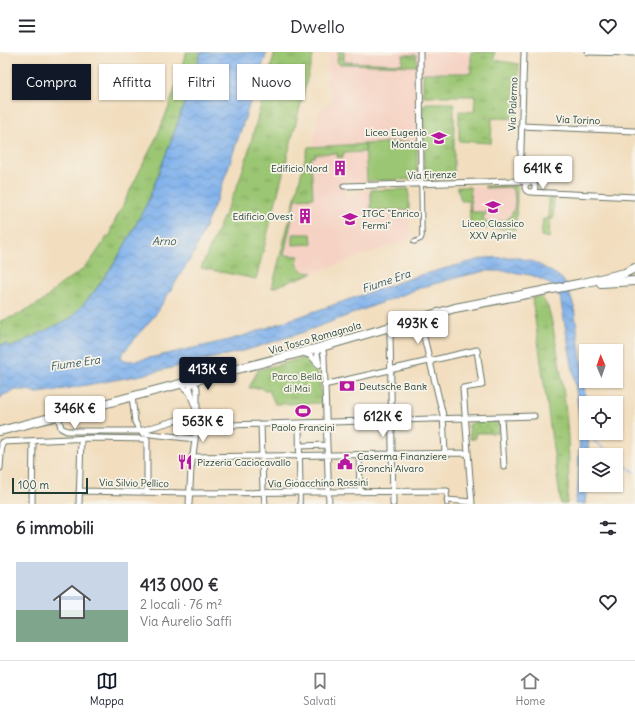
<!DOCTYPE html>
<html lang="it">
<meta charset="utf-8">
<style>
body{margin:0;font-family:Delius,sans-serif;background:#f7f7f7;color:#2b2b33;height:100vh;display:flex;flex-direction:column;font-size:15px;white-space:nowrap}
*{box-sizing:border-box;margin:0}
p{font-size:13px;color:#7c7c81}
.icon{flex:none;width:22px;height:22px;fill:none;stroke:currentColor;stroke-width:2;stroke-linecap:round;stroke-linejoin:round}
.map{position:relative;height:452px;overflow:hidden}
.details{display:flex;flex-direction:column;background:#fff;flex:1}
.details>*{flex:none}
.banner{position:absolute;left:12px;top:12px;width:400px;height:36px;display:flex;gap:8px}
.needle{width:26px;rotate:358deg}
.buttons{position:absolute;left:579px;top:292px;display:grid;gap:8px}
.buttons a{display:grid;place-items:center;width:44px;height:44px;border-radius:0px;background:#fff;box-shadow:0 1px 3px #0004;font-size:20px}
.scale{position:absolute;left:12px;bottom:10px;width:76px;box-sizing:border-box;padding-left:4px;border:2px solid #1f3d34;border-top:0;font-size:11px;line-height:14px;white-space:nowrap;color:#1f3d34;-webkit-text-stroke:3px #f7f3e8;paint-order:stroke}
.price{position:absolute;translate:-50% -34px;padding:0 9px;border-radius:4px;background:#fff;color:#222;font-size:13px;line-height:26px;filter:drop-shadow(0 1px 2px #0008)}
.price::after{content:'';position:absolute;left:50%;top:24px;width:12px;height:9px;margin-left:-6px;background:inherit;clip-path:polygon(0 0,100% 0,50% 100%)}
.price.active{background:#111827;color:#fff}
ul{padding:0;list-style:none}
li{display:flex;align-items:center;gap:12px;height:100px;padding:0 16px}
li+li{border-top:1px solid #e1e1e2}
li span{display:grid;place-items:center;flex:none;width:112px;height:80px;border-radius:0px;color:#555}
li>.icon{margin-inline-start:auto}
span .icon{width:48px;height:48px;fill:#fffc;stroke-width:1}
li b{font-size:17px}
h2{display:flex;justify-content:space-between;align-items:center;height:48px;padding:0 16px;font-size:17px}
.pill{padding:0 14px;border-radius:0px;background:#fff;box-shadow:0 1px 3px #0004;font-size:14px;line-height:36px}
.pill.active{background:#111827;color:#fff}
header{display:flex;justify-content:space-between;align-items:center;height:52px;padding:0 16px;background:#fff;font-size:18px;font-weight:600}
.dock{display:flex;justify-content:space-around;align-items:center;height:56px;border-top:1px solid #e1e1e2;background:#fff;font-size:11px;color:#7c7c81}
.dock a{display:grid;justify-items:center;gap:2px}
.dock .active{color:#111827}
.map>svg:first-child{display:block}
.built{fill:#f5d2c3}
.grass{fill:url(#grass-tufts);stroke:#5d8254}
.garden{fill:url(#garden-dots);stroke:#5d8254}
.pitch{fill:#9bc673;stroke:#5d8254}
.water{fill:url(#water-waves);stroke:#507790}
.lines{fill:none;stroke-linecap:round;stroke-linejoin:round}
.stream{stroke:#80b1ec;stroke-width:1.5}
.pedestrian-casing{stroke:#697565;stroke-width:5.5}
.minor-casing{stroke:#697565;stroke-width:7}
.primary-casing{stroke:#697565;stroke-width:10}
.pedestrian{stroke:#fff;stroke-width:3.5}
.minor{stroke:#fff;stroke-width:5}
.primary{stroke:#fff;stroke-width:8}
.labels{text-anchor:middle;dominant-baseline:central;stroke-width:3.5;stroke-linejoin:round;paint-order:stroke}
.street-label{font-size:10px;fill:#1f3d34;stroke:#f7f3e8}
.poi-label{font-size:10px;fill:#1f3d34;stroke:#f7f3e8;text-anchor:start}
.park-label{font-size:10px;fill:#385841;stroke:#f7f3e8}
.water-label{font-size:11px;font-style:italic;fill:#375a62;stroke:#f7f3e8}
</style>
<header><svg class="icon" aria-label="menu" viewBox="0 0 24 24"><path d="M4 6h16M4 12h16M4 18h16"/></svg>Dwello<svg class="icon" aria-label="heart" viewBox="0 0 24 24"><path d="M12 20l-8-8c-3-5 5-10 8-4 3-6 11-1 8 4z"/></svg></header>
<div class="map">
<svg width="635" height="452" viewBox="0 0 635 452">
<defs>
<pattern id="grass-tufts" width="24" height="20" patternUnits="userSpaceOnUse"><rect width="24" height="20" fill="#9bc673"/><path d="M3 7l-1-3M5 7V3M7 7l1-3M15 17l-1-3M17 17v-4M19 17l1-3" fill="none" stroke="#7ea25f"/></pattern>
<pattern id="garden-dots" width="8" height="8" patternUnits="userSpaceOnUse"><rect width="8" height="8" fill="#9bc673"/><path d="M2 2h.1M6 6h.1" fill="none" stroke="#7ea25f" stroke-width="1.8" stroke-linecap="round"/></pattern>
<pattern id="water-waves" width="16" height="10" patternUnits="userSpaceOnUse"><rect width="16" height="10" fill="#80b1ec"/><path d="M0 5q4-4 8 0t8 0" fill="none" stroke="#6891c0"/></pattern>
</defs>
<rect width="100%" height="100%" fill="#f7f3e8"/>
<filter id="ink" filterUnits="userSpaceOnUse"><feTurbulence type="fractalNoise" baseFrequency=".025" numOctaves="2"/><feDisplacementMap in="SourceGraphic" scale="8" xChannelSelector="R" yChannelSelector="G"/><feConvolveMatrix kernelMatrix="1 2 1 2 8 2 1 2 1" color-interpolation-filters="sRGB"/></filter>
<filter id="wash" filterUnits="userSpaceOnUse"><feTurbulence type="fractalNoise" baseFrequency=".012" numOctaves="4" result="noise"/><feDisplacementMap in="SourceGraphic" scale="16" xChannelSelector="R" yChannelSelector="G"/><feGaussianBlur stdDeviation="0.9" result="paint"/><feColorMatrix in="noise" values="0 0 0 0 0 0 0 0 0 0 0 0 0 0 0 0 0 1.4 0 .05"/><feComposite in="paint" operator="in"/></filter>
<g filter="url(#wash)">
<rect width="100%" height="100%" fill="#f2debf"/>
<!-- built -->
<path class="built" d="M330,0H471V21H417V89L365,92L367,129L344,130L345,145H355L360,138L409,137L410,188L374,199L272,236L308,95H313L319,60L322,56L332,50V42L327,32L329,19H326Z
M517,134L516,177L466,176L470,170L469,149H461L457,135Z"/>
<!-- grass -->
<path class="grass" d="M186,0H201L176,76L148,149L130,184L115,210L94,240L71,266L12,295L7,292L0,293V269L15,264L43,249L60,233L78,221L91,209L107,185L111,183V177L157,84L169,55Z
M275,0H314L256,227L201,216L238,132L247,105Z
M338,0H344V10L402,12L403,3H416L417,14L339,12L337,10Z
M471,0H495L494,8L519,12L517,67L492,66L491,91L459,89V59L474,60L475,44H423V21H471Z
M426,51H453L454,53V125L452,127L426,128L424,125V99L428,97L427,93L424,90L423,54Z
M365,92L366,100L343,101V105H337V101L315,102V105H311L313,146L296,147L284,203L299,204C294,215 302,221 313,221L272,236L308,95Z
M485,134H517L516,177L466,176L470,170L469,149H461L457,135H470L471,160H487L483,166L488,171H492L494,169C499,169 503,170 507,167C516,162 518,141 510,135L485,136Z
M541,244L548,255L551,266C563,325 573,392 567,452H561L532,246Z
M307,306C319,310 321,340 321,351L275,352L269,338H263L262,336H249L258,318L296,308Z"/>
<!-- garden -->
<path class="garden" d="M549,146H554L553,167H550L549,186L541,184L543,167H548Z
M498,369L499,381H475V387H470L469,375L470,372L475,370Z"/>
<!-- pitch -->
<path class="pitch" d="M417,89V127L367,129L365,92Z
M409,137V158H371V138Z
M293,182H311L312,192L293,193Z"/>
<!-- water -->
<path class="water" d="M201,0H267L221,137L194,201L155,263L122,302L121,306L128,309L140,308L225,289L243,284L417,224L485,206L516,205L534,210L557,223L563,228L569,240L574,255L581,307L586,351V381H589L588,403H586L587,433L585,452H575L578,435L580,372L575,330L560,245L551,233L543,228L531,223L506,219H485L459,225L423,235L304,280L247,298L137,324L53,339L37,341L28,338H16L3,343L0,347V293L7,292L12,295L71,266L94,240L115,210L130,184L148,149L176,76Z"/>
<g class="lines">
<!-- stream -->
<path class="stream" d="M588,384L612,403
M616,406L634,420"/>
</g>
</g>
<g filter="url(#ink)">
<g class="lines">
<!-- pedestrian casing -->
<g class="pedestrian-casing">
<path id="pedestrian" d="M414,190L421,187L422,184L421,132
M447,439V452
M300,440V452"/>
</g>
<!-- minor casing -->
<g class="minor-casing">
<path id="minor" d="M420,0L421,132
M588,0L635,1
M521,74L635,79
M520,129L524,0
M525 135a5 5 0 1 1 10 0a5 5 0 1 1-10 0Z
M344,134L517,129L530,130
M530,140L635,145
M421,273L443,363L445,401
M390,280L393,452
M303,301L311,304L318,312
M319,313L317,301L318,296L323,299L324,304L329,452
M180,332L190,341L196,357
M324,333L477,298L482,333L463,336L472,452
M132,344L135,370L140,379
M58,364L61,376L67,379H140L197,362
M501,365L504,415
M299,371L300,440
M261,372L263,438L264,440L265,452
M197,374L534,364
M142,381L195,387
M147,387V440
M299,394L327,393
M359,403L360,439
M192,405L468,401
M0,416L2,390L92,386L147,387
M79,439L189,441L447,439
M447,448L472,450
M32,452L33,389
M79,452L81,387
M189,452L191,417L197,374V336L195,332L191,329L190,336L192,344"/>
</g>
<!-- primary casing -->
<g class="primary-casing">
<path id="primary" d="M601,231L635,229
M0,379L318,296L455,256L583,231L625,221L635,216"/>
</g>
<!-- pedestrian -->
<use href="#pedestrian" class="pedestrian"/>
<!-- minor -->
<use href="#minor" class="minor"/>
<!-- primary -->
<use href="#primary" class="primary"/>
</g>
</g>
<!-- icons -->
<defs>
<g id="school-bare" transform="scale(1.2)"><path d="M0-5L7-2L0 1L-7-2ZM-4 1L0 2.5L4 1V4Q0 6-4 4Z" fill="#b5179e" stroke="#f7f3e8" stroke-width="2.5" paint-order="stroke"/></g>
<g id="building-bare" transform="scale(1.2)"><path d="M-4-6H4V6H1V3H-1V6H-4ZM-2.5-4.3h1.7v1.8h-1.7ZM.8-4.3h1.7v1.8H.8ZM-2.5-1h1.7V.8h-1.7ZM.8-1h1.7V.8H.8Z" fill="#b5179e" stroke="#f7f3e8" stroke-width="2.5" paint-order="stroke"/></g>
<g id="bank-bare" transform="scale(1.2)"><path d="M-6-4H6V4H-6ZM0-2.3a2.3 2.3 0 1 0 0 4.6a2.3 2.3 0 1 0 0-4.6Z" fill="#b5179e" stroke="#f7f3e8" stroke-width="2.5" paint-order="stroke"/></g>
<g id="stadium-bare" transform="scale(1.2)"><path d="M0-5a6.5 5 0 1 0 0 10a6.5 5 0 1 0 0-10ZM-3.5-1.8h7v3.6h-7Z" fill="#b5179e" stroke="#f7f3e8" stroke-width="2.5" paint-order="stroke"/></g>
<g id="restaurant-bare" transform="scale(1.2)"><path d="M-5-6h1v4h1v-4h1v4h1v-4h1v5L-1.5 .5V6h-2V.5L-5-1ZM5-6V6H3V1.5H1.5Q1.5-4 5-6Z" fill="#b5179e" stroke="#f7f3e8" stroke-width="2.5" paint-order="stroke"/></g>
<g id="civic-bare" transform="scale(1.2)"><path d="M-.6-6.5H3V-4.5H.6V-3L4-1V1h2V6H-6V1h2V-1L-.6-3ZM-1.2 2.5V6h2.4V2.5Z" fill="#b5179e" stroke="#f7f3e8" stroke-width="2.5" paint-order="stroke"/></g>
</defs>
<g fill-rule="evenodd">
<use href="#school-bare" x="439" y="86"/>
<use href="#building-bare" x="340" y="116"/>
<use href="#school-bare" x="493" y="155"/>
<use href="#building-bare" x="305" y="164"/>
<use href="#school-bare" x="350" y="167"/>
<use href="#bank-bare" x="347" y="334"/>
<use href="#stadium-bare" x="303" y="359"/>
<use href="#restaurant-bare" x="185" y="410"/>
<use href="#civic-bare" x="345" y="410"/>
</g>
<g class="labels">
<!-- street labels -->
<g class="street-label">
<text transform="translate(513 52) rotate(-88)">Via Palermo</text>
<text transform="translate(578 68) rotate(2)">Via Torino</text>
<text transform="translate(432 123) rotate(-2)">Via Firenze</text>
<text transform="translate(315 286) rotate(-16)">Via Tosco Romagnola</text>
<text transform="translate(134 431) rotate(1)">Via Silvio Pellico</text>
<text transform="translate(318 431) rotate(-1)">Via Gioacchino Rossini</text>
</g>
<!-- poi labels -->
<g class="poi-label">
<text x="427" y="80" text-anchor="end">Liceo Eugenio<tspan x="427" dy="12">Montale</tspan></text>
<text x="328" y="116" text-anchor="end">Edificio Nord</text>
<text x="362" y="161">ITGC "Enrico<tspan x="362" dy="12">Fermi"</tspan></text>
<text x="293" y="164" text-anchor="end">Edificio Ovest</text>
<text x="493" y="171" text-anchor="middle">Liceo Classico<tspan x="493" dy="12">XXV Aprile</tspan></text>
<text x="359" y="334">Deutsche Bank</text>
<text x="303" y="375" text-anchor="middle">Paolo Francini</text>
<text x="357" y="404">Caserma Finanziere<tspan x="357" dy="12">Gronchi Alvaro</tspan></text>
<text x="197" y="410">Pizzeria Caciocavallo</text>
</g>
<!-- park labels -->
<g class="park-label">
<text x="297" y="324">Parco Bella<tspan x="297" dy="12">di Mai</tspan></text>
</g>
<!-- water labels -->
<g class="water-label">
<text x="164" y="189">Arno</text>
<text transform="translate(386 229) rotate(-19)">Fiume Era</text>
<text transform="translate(75 311) rotate(-8)">Fiume Era</text>
</g>
</g>
</svg>
<div class="buttons">
<a><svg class="needle" viewBox="-14 -14 28 28"><path d="M0-13l5 13h-10z" fill="#e53935"/><path d="M0 13l5-13h-10z" fill="#7c7c81"/></svg></a>
<a><svg class="icon" aria-label="locate" viewBox="0 0 24 24"><circle cx="12" cy="12" r="6"/><path d="M12 2v4M12 18v4M2 12h4M18 12h4"/></svg></a>
<a><svg class="icon" aria-label="layers" viewBox="0 0 24 24"><path d="M12 4l9 5-9 5-9-5zM3 14l9 5 9-5"/></svg></a>
</div>
<div class="scale">100 m</div>
<b class="price" style="left:543px;top:138px">641K €</b>
<b class="price" style="left:418px;top:293px">493K €</b>
<b class="price active" style="left:208px;top:339px">413K €</b>
<b class="price" style="left:75px;top:378px">346K €</b>
<b class="price" style="left:383px;top:386px">612K €</b>
<b class="price" style="left:203px;top:391px">563K €</b>
<div class="banner">
<a class="pill active">Compra</a>
<a class="pill">Affitta</a>
<a class="pill">Filtri</a>
<a class="pill">Nuovo</a>
</div>
</div>
<section class="details">
<h2>6 immobili<svg class="icon" aria-label="filters" viewBox="0 0 24 24"><path d="M4 7h16M4 17h16"/><circle cx="9" cy="7" r="2"/><circle cx="15" cy="17" r="2"/></svg></h2>
<ul>
<li><span style="background:linear-gradient(#c9d6e8 60%,#7fa58c 0)"><svg class="icon" aria-label="home" viewBox="0 0 24 24"><path d="M3 11l9-7 9 7M6 9v11h12V9"/></svg></span><div><b>413 000 €</b><p>2 locali · 76 m²</p><p>Via Aurelio Saffi</p></div><svg class="icon" aria-label="heart" viewBox="0 0 24 24"><path d="M12 20l-8-8c-3-5 5-10 8-4 3-6 11-1 8 4z"/></svg></li>
</ul>
</section>
<nav class="dock">
<a class="active"><svg class="icon" aria-label="map" viewBox="0 0 24 24"><path d="M3 6l6-2 6 2 6-2v14l-6 2-6-2-6 2zM9 4v14M15 6v14"/></svg>Mappa</a>
<a><svg class="icon" aria-label="saved" viewBox="0 0 24 24"><path d="M7 4h10v16l-5-4-5 4z"/></svg>Salvati</a>
<a><svg class="icon" aria-label="home" viewBox="0 0 24 24"><path d="M3 11l9-7 9 7M6 9v11h12V9"/></svg>Home</a>
</nav>
